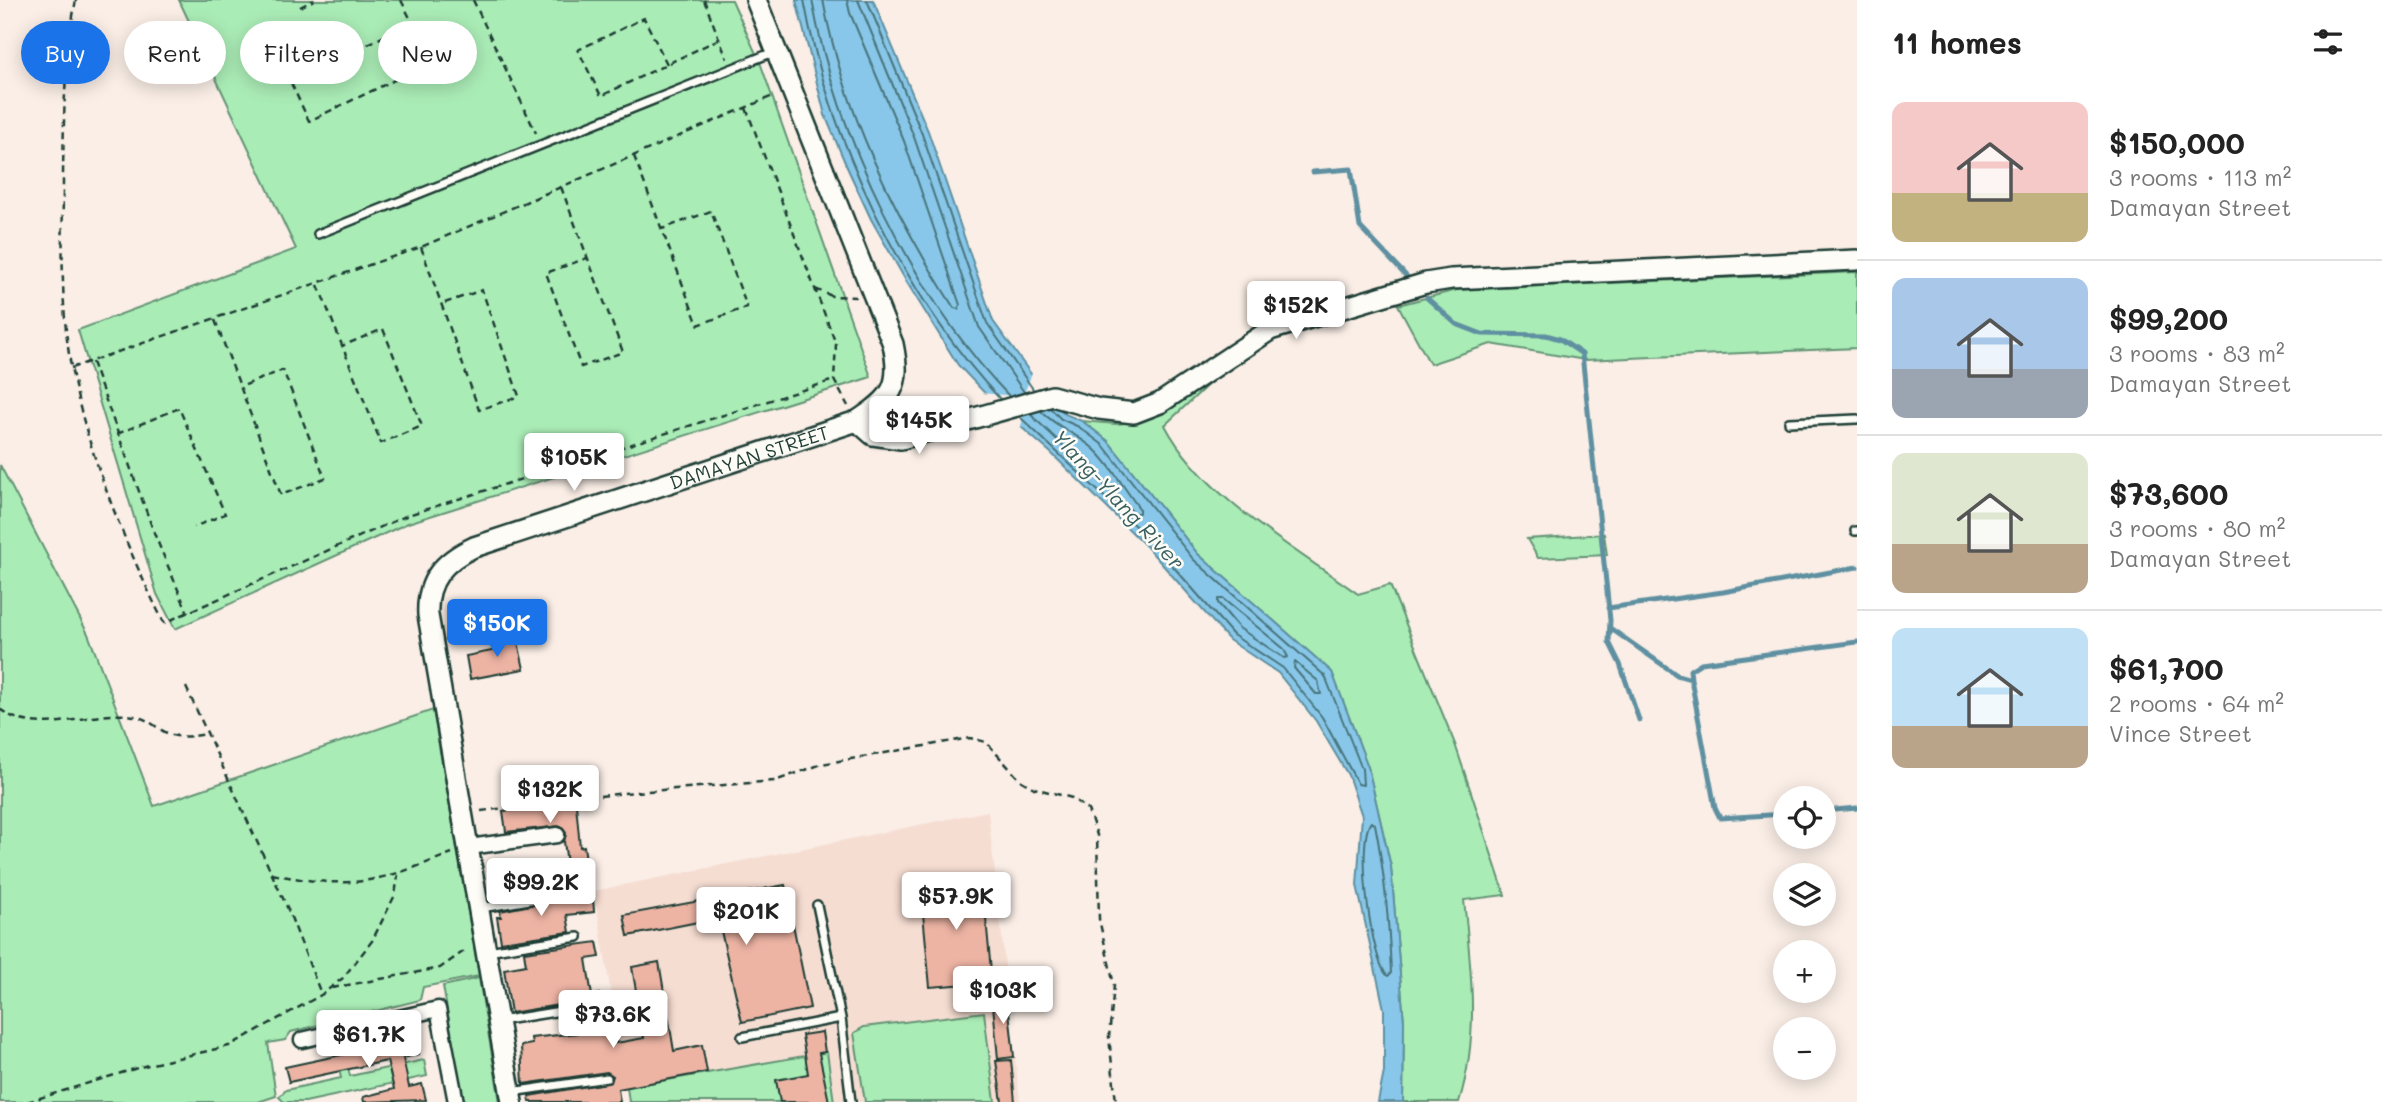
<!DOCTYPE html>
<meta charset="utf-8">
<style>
body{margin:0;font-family:Mali,sans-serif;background:#f6f6f6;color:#222;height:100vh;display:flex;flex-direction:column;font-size:26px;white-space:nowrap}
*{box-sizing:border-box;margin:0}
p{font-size:23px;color:#767676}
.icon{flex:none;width:38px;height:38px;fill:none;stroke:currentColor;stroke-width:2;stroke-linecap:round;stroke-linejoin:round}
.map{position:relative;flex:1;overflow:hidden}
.side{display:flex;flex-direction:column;background:#fff;width:525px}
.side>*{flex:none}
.hud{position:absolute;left:21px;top:21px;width:665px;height:63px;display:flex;gap:14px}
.controls{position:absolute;left:1773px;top:786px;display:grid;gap:14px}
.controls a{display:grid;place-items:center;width:63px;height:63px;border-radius:50%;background:#fff;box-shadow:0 4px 18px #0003;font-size:35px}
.price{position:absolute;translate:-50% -60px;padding:0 16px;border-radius:7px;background:#fff;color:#222;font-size:23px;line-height:46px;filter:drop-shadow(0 2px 4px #0008)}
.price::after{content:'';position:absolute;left:50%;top:42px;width:21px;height:16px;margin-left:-10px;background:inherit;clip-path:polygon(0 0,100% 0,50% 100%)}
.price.active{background:#1a73e8;color:#fff}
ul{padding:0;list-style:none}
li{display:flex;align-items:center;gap:21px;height:175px;padding:0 35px}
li+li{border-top:2px solid #e0e0e0}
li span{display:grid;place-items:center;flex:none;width:196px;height:140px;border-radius:14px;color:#555}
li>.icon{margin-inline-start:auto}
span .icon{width:84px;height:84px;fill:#fffc;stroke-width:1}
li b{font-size:30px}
h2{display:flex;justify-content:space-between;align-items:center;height:84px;padding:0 35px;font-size:30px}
.tag{padding:0 24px;border-radius:32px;background:#fff;box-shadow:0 4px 18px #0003;font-size:24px;line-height:63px}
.tag.active{background:#1a73e8;color:#fff}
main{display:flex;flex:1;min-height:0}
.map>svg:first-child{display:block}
.built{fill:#f6ddd2}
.green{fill:#aaecb6;stroke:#649475;stroke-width:2}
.water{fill:#88c7e9;stroke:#5e90a1;stroke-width:2}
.pier{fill:#faeee6}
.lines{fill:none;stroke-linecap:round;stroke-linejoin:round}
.shore{stroke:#49747c;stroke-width:2}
.stream{stroke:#5e90a1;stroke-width:5}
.building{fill:#edb4a4;stroke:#1f3d34;stroke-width:2}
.lane-casing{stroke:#1f3d34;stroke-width:12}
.street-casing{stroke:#1f3d34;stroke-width:19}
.secondary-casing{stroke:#1f3d34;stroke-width:24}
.path{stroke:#1f3d34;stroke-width:2.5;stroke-dasharray:7 5;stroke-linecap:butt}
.lane{stroke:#fdfcf7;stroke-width:7}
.street{stroke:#fdfcf7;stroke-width:14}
.secondary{stroke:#fdfcf7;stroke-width:19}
.labels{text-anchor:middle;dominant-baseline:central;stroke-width:5;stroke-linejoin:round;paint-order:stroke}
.street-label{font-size:19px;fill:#1f3d34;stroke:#fdfcf7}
.water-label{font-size:21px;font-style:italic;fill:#396061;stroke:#fdfcf7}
</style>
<main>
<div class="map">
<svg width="1857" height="1102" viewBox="0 0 1857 1102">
<rect width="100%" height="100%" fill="#faeee6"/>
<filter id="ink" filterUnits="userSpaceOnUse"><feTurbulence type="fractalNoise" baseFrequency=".0143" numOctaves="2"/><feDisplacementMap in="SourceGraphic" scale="14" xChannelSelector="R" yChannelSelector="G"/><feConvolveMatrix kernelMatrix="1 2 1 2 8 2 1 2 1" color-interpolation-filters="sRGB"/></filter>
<g filter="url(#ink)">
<!-- built -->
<path class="built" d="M988,811L1020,1102H629L594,891Z"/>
<!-- green -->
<path class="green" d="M179,0H732L761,65L871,377L408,523L175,629L157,594L78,330L296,249Z
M1857,272V348L1585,360L1491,344L1430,364L1398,305L1457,290Z
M1213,380L1165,425C1202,496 1294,548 1358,594L1390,585L1455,744L1505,895L1464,900C1471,969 1480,1035 1459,1102H1403L1404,1022L1391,867L1368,767L1332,672L1198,554L1108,441L1082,421L1116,424L1142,421Z
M0,465L88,634L154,806L433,710L479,976L423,987L420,1000L291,1032L285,1040L268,1043L276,1096L258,1102H0Z
M1604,534L1607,555L1538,558L1527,539Z
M479,978L500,1102H463L443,986Z
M984,1012L995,1102H865L854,1033L864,1027Z
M341,1040L350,1076L424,1060L427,1076L305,1102H284L279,1097L286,1090L341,1078L333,1041Z
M827,1052L834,1102H629L627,1087Z"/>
<!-- water -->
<path class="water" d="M796,0H873L928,131L993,321L1044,392L1065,414L1082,421L1108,441L1198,554L1332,672L1368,767L1391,867L1404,1022L1403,1102H1378L1384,1072V1009L1357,885L1362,816L1348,775L1316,721L1278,673L1229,640L1146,546L1050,452L998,407L958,365L906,281L871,219L846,165L825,115Z"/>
<!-- pier -->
<path class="pier" d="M1033,371L1061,409L1034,406L1024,413L1020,431L980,393L1016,396L1025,391Z"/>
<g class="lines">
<!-- shore -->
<path class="shore" d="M804,0C829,138 903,296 1000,399
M812,0C837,137 913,296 1009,396
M823,0C844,112 893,212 954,308L958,309L960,305L904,141L850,13L847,0
M858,0L914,137L979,327L1024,392
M867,0L922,134L987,323L1033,389
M1030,414L1134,513H1139V508C1125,490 1112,466 1095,450C1078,434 1057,428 1041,411
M1020,417L1151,541L1233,635L1283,668L1322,717L1358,784L1363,785L1362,769L1325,676L1193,559L1103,445L1079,427L1061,419L1050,408
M1218,599H1223L1283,648L1288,657L1284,658L1239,628L1218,603Z
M1295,662L1318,681L1321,694H1316L1294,668Z
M1371,822L1375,824C1385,874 1389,922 1391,973L1388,976C1370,961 1356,840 1371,822Z"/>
<!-- stream -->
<path class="stream" d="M1313,172L1351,169L1360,227L1409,279
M1427,298L1456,324L1482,334L1546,335L1560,339L1582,354L1610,620L1609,642L1620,664L1639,720
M1608,608L1723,592L1857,567
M1610,628L1677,675L1691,679L1715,808L1720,818L1785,814
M1691,679L1690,670L1701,663L1857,642
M1824,811L1857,808"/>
</g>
<!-- building -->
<path class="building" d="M516,633L524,669L470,679L466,656L497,650L496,643L502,642L501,636Z
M576,804L580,847L584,846L586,860L567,863L564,842L566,833L561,826L506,832L503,811Z
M539,870L542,892L498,899L497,887L505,886L504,875Z
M982,876L992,982L930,987L920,882Z
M785,885L810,1008L742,1022L718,918L628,936L624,915Z
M593,897L594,912L567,915L570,932L501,942L497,917H501L500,911L561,899Z
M597,942L600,957L586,959L592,996L599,994L600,998L511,1013L504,969L526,965L524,952Z
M659,962L674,1051L702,1045L707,1072L618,1089L620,1102H530L529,1096L611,1082L613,1076L607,1072L523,1084L521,1046L532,1044L531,1038L577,1033L574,1015L603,1010L605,1018L612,1016L616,1043L644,1038L632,967Z
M1007,993L1014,1057L998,1059L992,994Z
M822,1032L825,1052L819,1053L829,1102H780L776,1080L808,1074L802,1035Z
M416,1039L419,1054L403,1058L409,1087L422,1084L426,1100L364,1102L363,1097L394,1089L387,1061L289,1082L285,1067Z
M1011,1060L1015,1102H1002L996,1061Z"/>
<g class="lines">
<!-- lane casing -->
<g class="lane-casing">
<path id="lane" d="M318,234L776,51
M1789,422L1857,419
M1855,531H1857
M817,905L841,1018L851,1102
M481,908L542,898
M487,951L578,937
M499,1021L604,1004
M742,1037L841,1018
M511,1092L607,1078"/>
</g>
<!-- street casing -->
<g class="street-casing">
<path id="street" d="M469,847L557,835
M302,1040L438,1009L456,1102"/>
</g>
<!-- secondary casing -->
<g class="secondary-casing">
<g id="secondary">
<path d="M857,421L873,435L901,439L1052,396L1099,409L1134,413L1160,403L1270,330L1426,283L1451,279L1857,260"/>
<path id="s1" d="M512,1102L428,615C426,580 444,561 474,547L857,421C892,398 902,387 893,344L756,0"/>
</g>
</g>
<!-- path -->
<path class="path" d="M76,0C64,58 64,115 63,174C63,234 60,295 69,354C81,437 126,548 164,623L408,515L834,380
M401,0L432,62L309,121L290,81L412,23
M473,0L536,133
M704,0L727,59
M300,7L314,0
M667,64L644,18L578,50L601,96L719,39
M746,108L836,344L834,380L848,406
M634,156L698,325L747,307L711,211L662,229
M561,187L623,352L581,367L546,273L587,258
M421,247L479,410L519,396L482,290L442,304
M318,285L381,443L422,426L383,329L342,346
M815,289L832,296L856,297
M215,320L281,495L325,478L283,370L240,387
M92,362L156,538L188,613
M71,368L421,247L775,95
M117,434L179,408L225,514L194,527
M186,687L287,907L321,994
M0,709C36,738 85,712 126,715C162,717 155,745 206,734
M481,811L624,793L775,781L822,764L970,738L986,742L1020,780L1034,788L1072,798L1088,810L1097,835L1099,919L1114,985L1109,1037L1116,1102
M272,874C352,890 377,883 452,853
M332,988L440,968L467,949
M27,1102L144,1066L229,1046L321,995L343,978L372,941L395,895L398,875"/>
<!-- lane -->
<use href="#lane" class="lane"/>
<!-- street -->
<use href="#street" class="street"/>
<!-- secondary -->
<use href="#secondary" class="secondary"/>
</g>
</g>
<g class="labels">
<!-- street labels -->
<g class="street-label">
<text stroke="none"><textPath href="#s1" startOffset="872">DAMAYAN STREET</textPath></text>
</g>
<!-- water labels -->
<g class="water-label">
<text transform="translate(1119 499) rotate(47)">Ylang-Ylang River</text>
</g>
</g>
</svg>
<div class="controls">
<a><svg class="icon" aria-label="locate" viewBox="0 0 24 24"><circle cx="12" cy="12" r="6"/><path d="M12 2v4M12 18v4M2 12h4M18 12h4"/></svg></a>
<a><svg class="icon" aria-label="layers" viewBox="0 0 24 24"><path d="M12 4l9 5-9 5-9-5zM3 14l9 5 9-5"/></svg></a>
<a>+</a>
<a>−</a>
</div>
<b class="price" style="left:1296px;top:341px">$152K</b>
<b class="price" style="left:919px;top:456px">$145K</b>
<b class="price" style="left:574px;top:493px">$105K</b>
<b class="price active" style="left:497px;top:659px">$150K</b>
<b class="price" style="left:550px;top:825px">$132K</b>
<b class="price" style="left:541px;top:918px">$99.2K</b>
<b class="price" style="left:956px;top:932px">$57.9K</b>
<b class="price" style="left:746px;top:947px">$201K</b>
<b class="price" style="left:1003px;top:1026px">$103K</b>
<b class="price" style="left:613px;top:1050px">$73.6K</b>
<b class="price" style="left:369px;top:1070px">$61.7K</b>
<div class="hud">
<a class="tag active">Buy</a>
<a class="tag">Rent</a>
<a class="tag">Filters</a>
<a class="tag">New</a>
</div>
</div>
<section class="side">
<h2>11 homes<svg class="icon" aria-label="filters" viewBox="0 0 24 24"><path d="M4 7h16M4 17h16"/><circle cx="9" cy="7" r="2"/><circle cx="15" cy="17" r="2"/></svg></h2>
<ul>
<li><span style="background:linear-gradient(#f6c9c9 65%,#c2b280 0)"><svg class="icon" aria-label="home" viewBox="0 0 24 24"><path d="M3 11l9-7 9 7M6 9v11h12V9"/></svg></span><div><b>$150,000</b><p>3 rooms · 113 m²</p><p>Damayan Street</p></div></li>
<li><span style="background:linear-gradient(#a9c7e8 65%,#9aa5b1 0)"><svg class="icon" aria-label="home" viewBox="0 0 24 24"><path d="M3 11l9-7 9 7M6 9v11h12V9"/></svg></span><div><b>$99,200</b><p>3 rooms · 83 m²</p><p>Damayan Street</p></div></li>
<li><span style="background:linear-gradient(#dfe7d0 65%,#b9a48a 0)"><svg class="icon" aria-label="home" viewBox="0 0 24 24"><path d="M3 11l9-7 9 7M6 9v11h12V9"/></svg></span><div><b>$73,600</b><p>3 rooms · 80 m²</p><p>Damayan Street</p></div></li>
<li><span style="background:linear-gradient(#bfe0f5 70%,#b9a48a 0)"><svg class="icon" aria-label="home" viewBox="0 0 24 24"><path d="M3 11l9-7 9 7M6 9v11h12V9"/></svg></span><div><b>$61,700</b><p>2 rooms · 64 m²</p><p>Vince Street</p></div></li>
</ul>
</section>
</main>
